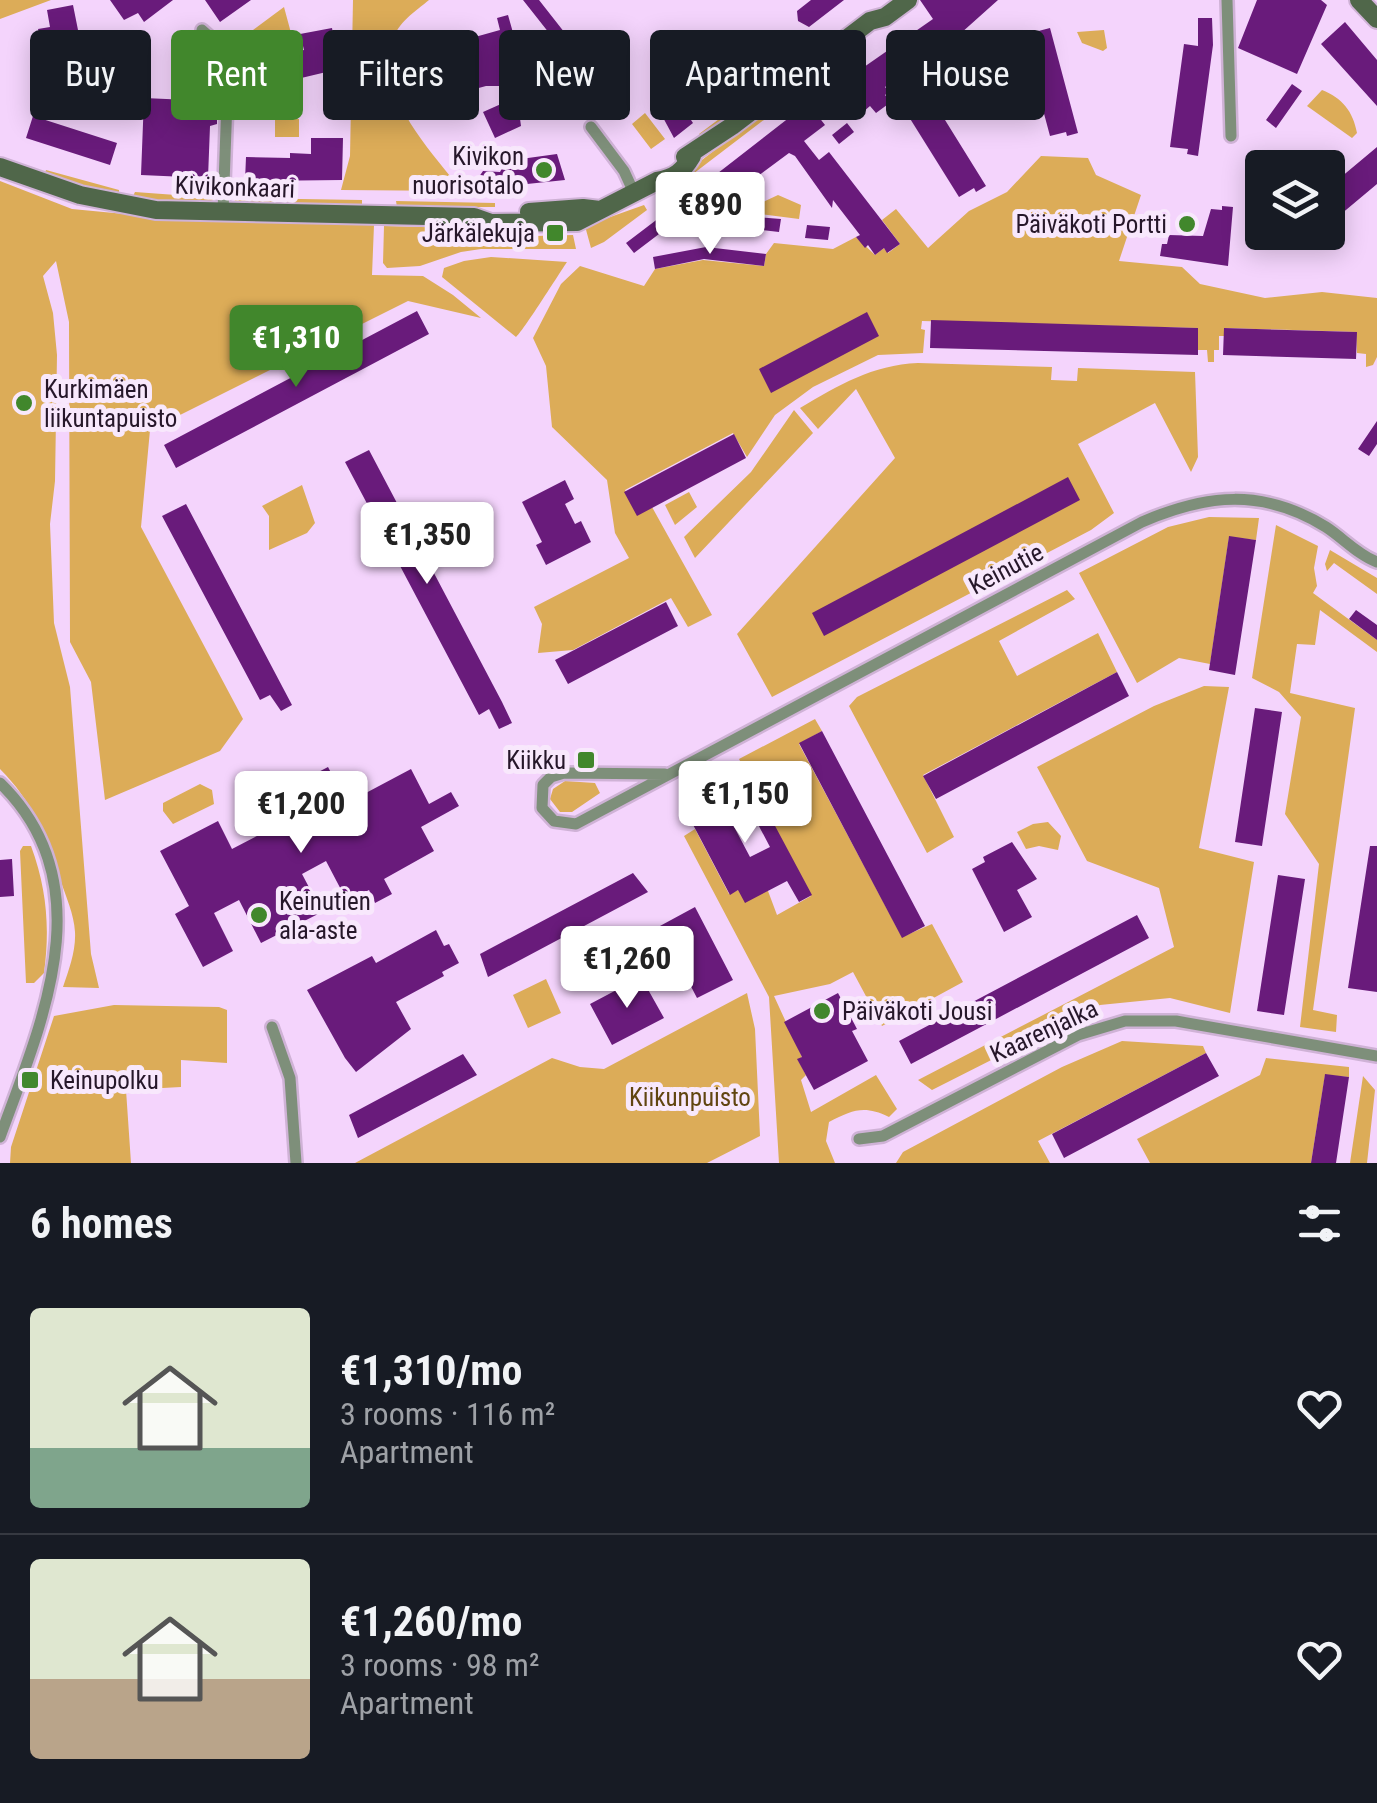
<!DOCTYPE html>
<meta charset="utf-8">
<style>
body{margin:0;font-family:"Roboto Condensed",sans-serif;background:#20242c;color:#f1f3f6;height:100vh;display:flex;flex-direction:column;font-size:38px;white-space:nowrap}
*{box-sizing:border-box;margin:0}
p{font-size:32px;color:#9ea1a6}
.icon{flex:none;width:55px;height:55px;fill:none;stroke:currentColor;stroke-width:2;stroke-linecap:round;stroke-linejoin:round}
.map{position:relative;height:1163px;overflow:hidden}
.panel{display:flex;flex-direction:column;background:#171b24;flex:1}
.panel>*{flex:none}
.hud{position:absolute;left:30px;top:30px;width:1318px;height:90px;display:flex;gap:20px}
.buttons{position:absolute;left:1245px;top:150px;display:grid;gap:20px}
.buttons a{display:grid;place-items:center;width:100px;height:100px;border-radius:10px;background:#171b24;box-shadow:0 5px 25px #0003;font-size:50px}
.price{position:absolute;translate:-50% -85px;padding:0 22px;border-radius:10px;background:#fff;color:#222;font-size:32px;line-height:65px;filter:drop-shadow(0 2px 5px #0008)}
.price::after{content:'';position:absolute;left:50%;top:60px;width:30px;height:22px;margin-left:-15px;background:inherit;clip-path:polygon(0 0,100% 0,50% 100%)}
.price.active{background:#41872c;color:#fff}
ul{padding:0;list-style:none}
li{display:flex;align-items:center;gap:30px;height:250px;padding:0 30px}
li+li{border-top:2px solid #363941}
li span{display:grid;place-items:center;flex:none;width:280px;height:200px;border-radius:10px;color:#555}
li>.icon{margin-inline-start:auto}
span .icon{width:120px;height:120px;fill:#fffc;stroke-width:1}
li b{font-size:42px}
h2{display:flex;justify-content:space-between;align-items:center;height:120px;padding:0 30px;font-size:42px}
.chip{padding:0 35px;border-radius:10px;background:#171b24;box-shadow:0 5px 25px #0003;font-size:35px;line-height:90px}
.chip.active{background:#41872c;color:#fff}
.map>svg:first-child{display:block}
.green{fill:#dcac58}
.building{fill:#691b7b}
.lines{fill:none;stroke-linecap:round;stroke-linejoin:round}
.street-casing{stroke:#cfb2d6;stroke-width:16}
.secondary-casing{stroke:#cfb2d6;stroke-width:22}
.street{stroke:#7e8f7a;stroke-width:11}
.secondary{stroke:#50674a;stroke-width:18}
.poi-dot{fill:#41872c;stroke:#f8e8fc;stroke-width:4}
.labels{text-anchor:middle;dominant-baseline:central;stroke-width:10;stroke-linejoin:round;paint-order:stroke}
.poi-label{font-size:25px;fill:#26172a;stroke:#f8e8fc;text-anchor:end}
.street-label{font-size:25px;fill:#26172a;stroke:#f8e8fc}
.park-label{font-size:25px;fill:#614510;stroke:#f8e8fc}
</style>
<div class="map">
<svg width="1377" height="1163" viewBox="0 0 1377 1163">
<rect width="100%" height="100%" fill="#f4d4fc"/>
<!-- green -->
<path class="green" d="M0,0H51L0,19Z
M353,0H429C416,11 397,23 393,40C377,98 430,149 462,191L341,190L350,156Z
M284,7L291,33L259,42L253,30Z
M1104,30L1107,48L1103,51L1082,43L1077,32Z
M672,45L684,62L664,76L652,58Z
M990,47L997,49L1011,75L1010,85L1001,93L970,66L976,56Z
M802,57L807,59L700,137L699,134Z
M811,76L815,81L689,177L685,173Z
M72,78L95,90L89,111L49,98L59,80Z
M1322,90C1342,98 1353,111 1357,133L1352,138L1307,106Z
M645,113L665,139L651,149L632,124Z
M275,119H299V137H275Z
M1041,156L1088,158L1096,175L1141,195L1119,261L1182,267L1200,284L1265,298L1322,292L1377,298V357L1373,365L1366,367V354L1357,353L1356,332L1225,328L1224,336H1219V350H1214V362H1208L1207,350H1198V328L922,321L921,329L925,330L923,353L878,355L813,387L775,415L747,457L733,433L625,490L637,514L652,507L712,615L688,627L671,598L573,650L538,653L542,624L534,607L629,558L615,533L607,480L552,427L546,366L533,338L561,284L580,266L644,286L655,269L703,260L764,266L766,254L774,243L833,249L856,237L875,255L884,248L888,253L900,244L882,220L896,209L928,248L969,211L1007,192Z
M46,170L119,190V196L44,176Z
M0,181L72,209L156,217L374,225L372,275L423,276L453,295L481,318L408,301L150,430L141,527L243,719L220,751L105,800L91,682L70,642L69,322L56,261L43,276L53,313L57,355L55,481L50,524L54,623L70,687L91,954L99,988L63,987C69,969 76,951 75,932C74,914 66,897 60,879C47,836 32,801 0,769Z
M135,192L217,198C197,211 156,201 132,198Z
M778,195L801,205L799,219L761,214L763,202Z
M232,198L362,200V206L239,204Z
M396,201L495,203V207H397Z
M644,205L647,210L604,242L591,248L585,226Z
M384,226L494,229L495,237L573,235L576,249H481L461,252L420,266L387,268L383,263Z
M491,257L567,262C560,272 522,333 516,337L442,277L444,268L464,261Z
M918,363L1052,367L1051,380L1077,381L1078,368L1195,372L1198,457L1191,472L1155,403L1078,444L1114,513L1091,530L772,697L737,634L895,458L856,389L818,429L800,408C839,385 872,365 918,363Z
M794,410L813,433L695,558L684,537L751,472Z
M302,485L315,523L307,533L269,550V516L262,506Z
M689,492L697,507L675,525L665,505Z
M1209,517L1259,518L1256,540L1229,537L1210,664L1179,658L1137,683L1079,573L1168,527Z
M1276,525L1318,546L1314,568L1317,586L1313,593L1377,640V652L1320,610L1315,645L1297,644L1290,693L1355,708L1313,1010L1337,1015L1336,1032L1300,1027L1319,864L1285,814L1301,717L1279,692L1252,678Z
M1330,550L1377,578V594L1334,563L1327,571L1325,564Z
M1067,590L1075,599L999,641L1017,676L1098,633L1117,672L923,775L954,837L927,853L849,706L857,697Z
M1204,686L1229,687L1199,848L1254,862L1230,1013L1170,998L1100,1005L932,1090L918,1080L1174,947L1159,888L1087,861L1037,767L1154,706Z
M815,719L822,731L799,744L902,937L932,924L963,982L882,1026L853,972L830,984L774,996L802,1057L798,1060L806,1075L801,1080L811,1112L876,1075L897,1109L889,1117C864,1105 853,1110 829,1122L826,1141L835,1163H779L769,997L684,836L695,829L729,894L738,890L768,891L777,915L811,896L739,759Z
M565,781L595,783L600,793L572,812H560L550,799L553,789Z
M200,784L212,790L214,804L173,824L163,811V803Z
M1048,822L1061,836L1058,850L1039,846L1026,849L1017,832L1033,824Z
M23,846H31C47,889 50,928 44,973L34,983H26L20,851Z
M546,979L561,1013L528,1028L513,995Z
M747,993L755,1029L760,1136L707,1163H355L552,1058L580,1067L604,1069Z
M114,1005L219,1007L227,1010V1063L181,1060V1087L126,1090L131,1163H10L11,1147L54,1016Z
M1122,1041L1203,1046L1206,1053L1038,1141L1050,1163H896L903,1152L1062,1067Z
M1266,1058L1349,1067V1077L1325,1075L1311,1163H1150L1137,1139L1260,1075Z
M1363,1076L1375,1090L1367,1163H1350Z"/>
<!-- building -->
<path class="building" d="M110,0H173L144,22L138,13L124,20Z
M205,0H251L220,22Z
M523,0H539L612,93L602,100Z
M811,0H844L809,27L798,21L797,11Z
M920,0H998L951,42L914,70L911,67L885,87L889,92L885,95L891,102L876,113L870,106L863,112L841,83L933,19Z
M1257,0H1321L1327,5L1297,74L1238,48Z
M73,5L84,60L58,65L55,50L43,52L42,47L37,48L34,34L39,33L38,29L50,27L47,10Z
M508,15L525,75L514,78L515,86H486L409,107L405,93L414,91L404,55L435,46L438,57L477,46L475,37L500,30L497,18Z
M1198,18H1212L1213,45L1198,156L1187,154L1188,149L1170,147L1184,44L1198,46Z
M1345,22L1377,60V106L1321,44Z
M332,28L339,69L247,91L242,67L284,59L283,54L304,50L300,34Z
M1050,28L1078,133L1067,136L1066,132L1050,136L1023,35Z
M764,36L778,54L691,120L693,123L674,138L659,110L747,43L750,47Z
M1292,84L1302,91L1276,128L1266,120Z
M927,91L986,186L976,192L974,188L959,197L904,109Z
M517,97L521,126L495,138L483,112Z
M144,98L211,101V113H217V124L210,126L208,178L141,175Z
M808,103L825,125L804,141L819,160L829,152L900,244L887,253L884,248L875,255L868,245L865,248L856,237L860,235L833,200L832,208L795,156L789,153L758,176L762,181L748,192L744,188L730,198L725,192L721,195L709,180Z
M33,116L117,143L110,165L26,138Z
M847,123L854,132L839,144L832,135Z
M311,138H343L342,180L245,181L246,157L290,158V153L311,154Z
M1377,147V184L1328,225V188Z
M557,154L565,180L470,190L483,171L500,172L506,161Z
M676,205L684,215L634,253L626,243Z
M1222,206L1233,207L1228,266L1160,256L1162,244H1167L1169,235L1203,236L1211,209L1222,210Z
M754,217L781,219L779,232L753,229Z
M807,225L830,227L828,240L805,238Z
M706,247L766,254L764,266L704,259L655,269L653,257Z
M417,311L429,334L176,468L164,445Z
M867,312L879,336L771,393L759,369Z
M931,320L1198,328V355L930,348Z
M1224,328L1357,332L1356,359L1223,355Z
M1377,421V444L1369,456L1358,449Z
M734,434L746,458L637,516L624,492Z
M369,450L502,702L512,723L499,729L489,709L479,715L345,462Z
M1068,477L1080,500L824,636L812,613Z
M565,480L574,499L565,504L575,524L581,521L591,542L546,565L536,545L542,542L522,502Z
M186,504L292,705L281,711L270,695L260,700L162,516Z
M1229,536L1256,540L1235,675L1209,670Z
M666,602L678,626L568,684L555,660Z
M1356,610L1377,625V640L1349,619Z
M1117,672L1129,696L936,799L923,776Z
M1255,708L1282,712L1262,846L1235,842Z
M822,731L925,926L902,938L799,743Z
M328,767L347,803L411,769L429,804L451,792L459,806L421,827L434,851L384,879L392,894L375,903L369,890L347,901L326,861L302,874L322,912L261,943L239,900L214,913L233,951L203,967L175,914L189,906L160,851L218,821L232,849L274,827L261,802Z
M744,768L812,895L799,902L787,881L745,903L738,890L730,895L689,817L697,813L689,797L712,785L750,857L770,847L732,775Z
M1012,842L1037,879L1017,890L1032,917L1004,932L972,869L985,862L983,857Z
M1370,846H1377V992L1348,988Z
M12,859L14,896L0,897V860Z
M633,873L648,892L488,977L480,954Z
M1278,875L1305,879L1284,1015L1257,1011Z
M695,907L733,980L697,998L672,950L659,957L647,933Z
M1137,915L1149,938L911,1064L899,1041Z
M436,930L444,946L449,944L459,963L442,972L444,976L396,1002L411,1029L356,1072L345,1058L307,990L372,956L376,963Z
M641,977L664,1018L612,1045L590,1004Z
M838,993L857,1029L852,1031L868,1061L814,1090L797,1059L802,1057L784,1022Z
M1206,1053L1219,1076L1064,1158L1052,1134Z
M463,1054L477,1075L358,1138L349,1115Z
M1325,1074L1349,1077L1336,1163H1311Z"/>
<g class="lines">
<!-- street casing -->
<g class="street-casing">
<path id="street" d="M1227,0L1231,136
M202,30L219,45L228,72L223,212
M591,127L624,171L635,195
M665,774L564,773L551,777L543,785L542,808L554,821L576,824L1142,522C1206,494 1263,488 1326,527C1343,538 1358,555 1377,562
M0,783C105,885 41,1024 0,1137
M272,1027L290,1078L296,1163
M859,1139L883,1136L1078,1035L1125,1021H1176L1377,1056"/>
</g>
<!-- secondary casing -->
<g class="secondary-casing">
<path id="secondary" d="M1359,0L1377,19
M685,157L732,126L870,21L885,17L908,0
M0,167L80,195L156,210L474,217L491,223L577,222L657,181C675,178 683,171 692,156
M529,212L583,208L600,210"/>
</g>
<!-- street -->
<use href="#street" class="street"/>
<!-- secondary -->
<use href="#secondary" class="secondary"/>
</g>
<!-- markers -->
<g class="poi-dot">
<circle cx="544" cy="170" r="10"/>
<circle cx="1187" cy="224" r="10"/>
<rect x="545" y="223" width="20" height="20" rx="5"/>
<circle cx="24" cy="403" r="10"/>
<rect x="576" y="750" width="20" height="20" rx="5"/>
<circle cx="259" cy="915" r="10"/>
<circle cx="822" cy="1011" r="10"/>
<rect x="20" y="1070" width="20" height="20" rx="5"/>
</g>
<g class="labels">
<!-- poi labels -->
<g class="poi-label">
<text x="524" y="156">Kivikon<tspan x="524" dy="29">nuorisotalo</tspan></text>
<text x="1167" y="224">Päiväkoti Portti</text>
<text x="535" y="233">Järkälekuja</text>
<text x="44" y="389" text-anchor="start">Kurkimäen<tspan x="44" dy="29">liikuntapuisto</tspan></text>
<text x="566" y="760">Kiikku</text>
<text x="279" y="901" text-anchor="start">Keinutien<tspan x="279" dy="29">ala-aste</tspan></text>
<text x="842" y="1011" text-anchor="start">Päiväkoti Jousi</text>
<text x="50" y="1080" text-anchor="start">Keinupolku</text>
</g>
<!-- street labels -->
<g class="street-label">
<text transform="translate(235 187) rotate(2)">Kivikonkaari</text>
<text transform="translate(1006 569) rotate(-28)">Keinutie</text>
<text transform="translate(1044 1031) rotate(-25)">Kaarenjalka</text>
</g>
<!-- park labels -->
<g class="park-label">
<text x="690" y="1097">Kiikunpuisto</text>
</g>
</g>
</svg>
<div class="buttons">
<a><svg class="icon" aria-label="layers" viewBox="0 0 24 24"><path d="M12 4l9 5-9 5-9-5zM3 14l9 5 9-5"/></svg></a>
</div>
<b class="price" style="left:710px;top:257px">€890</b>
<b class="price active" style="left:296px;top:390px">€1,310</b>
<b class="price" style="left:427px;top:587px">€1,350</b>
<b class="price" style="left:745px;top:846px">€1,150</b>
<b class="price" style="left:301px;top:856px">€1,200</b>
<b class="price" style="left:627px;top:1011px">€1,260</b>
<div class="hud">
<a class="chip">Buy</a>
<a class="chip active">Rent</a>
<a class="chip">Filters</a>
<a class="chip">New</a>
<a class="chip">Apartment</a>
<a class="chip">House</a>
</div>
</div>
<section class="panel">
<h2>6 homes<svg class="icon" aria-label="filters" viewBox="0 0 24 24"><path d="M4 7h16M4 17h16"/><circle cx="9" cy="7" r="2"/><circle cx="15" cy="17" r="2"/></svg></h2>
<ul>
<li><span style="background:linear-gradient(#dfe7d0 70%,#7fa58c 0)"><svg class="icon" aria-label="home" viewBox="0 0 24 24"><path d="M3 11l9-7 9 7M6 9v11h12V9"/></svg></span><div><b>€1,310/mo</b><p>3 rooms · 116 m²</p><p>Apartment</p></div><svg class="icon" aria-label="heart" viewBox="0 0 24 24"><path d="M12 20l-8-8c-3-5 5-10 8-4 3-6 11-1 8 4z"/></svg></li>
<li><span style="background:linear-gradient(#dfe7d0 60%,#b9a48a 0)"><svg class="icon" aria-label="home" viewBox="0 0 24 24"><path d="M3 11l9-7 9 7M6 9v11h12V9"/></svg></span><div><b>€1,260/mo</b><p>3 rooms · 98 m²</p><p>Apartment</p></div><svg class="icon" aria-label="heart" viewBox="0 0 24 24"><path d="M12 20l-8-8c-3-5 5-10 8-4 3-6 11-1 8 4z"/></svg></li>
</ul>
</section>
